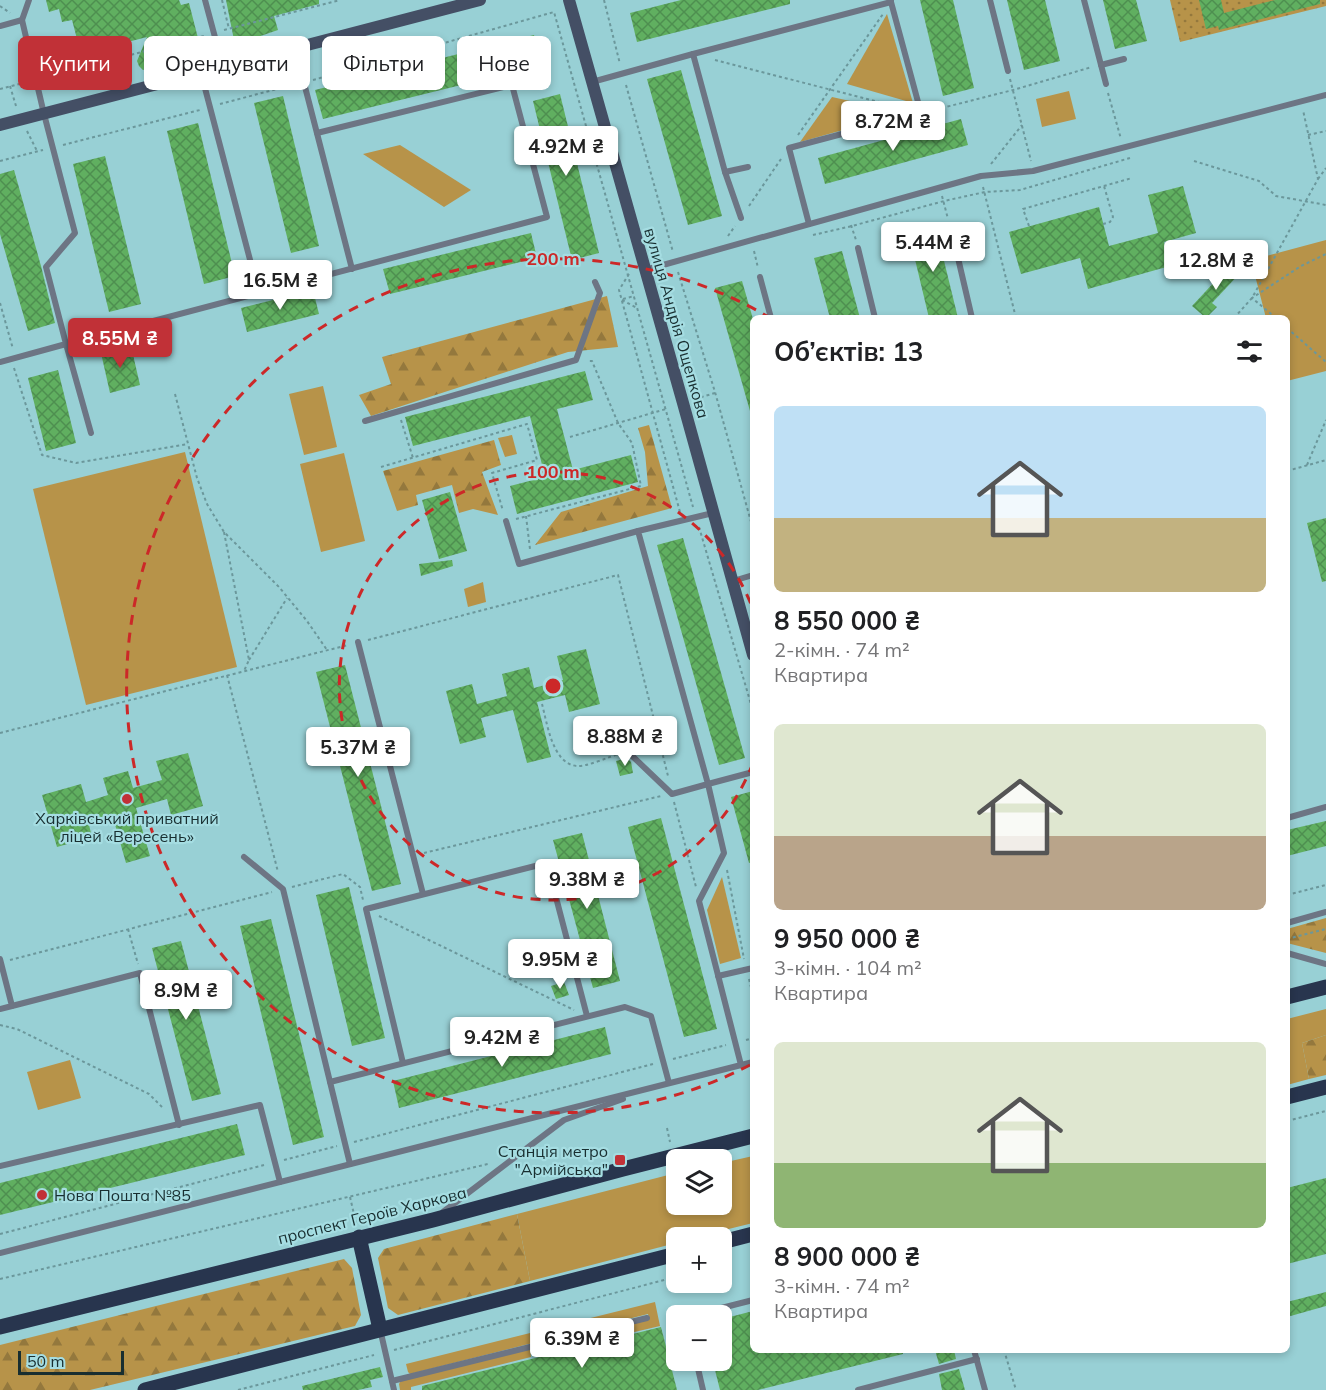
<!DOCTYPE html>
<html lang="uk">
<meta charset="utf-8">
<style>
:root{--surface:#fff;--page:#f2f2f2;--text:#202124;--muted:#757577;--accent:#c13137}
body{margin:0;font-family:Mulish,sans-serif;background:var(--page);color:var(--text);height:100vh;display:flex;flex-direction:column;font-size:22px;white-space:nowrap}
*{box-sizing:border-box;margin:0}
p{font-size:20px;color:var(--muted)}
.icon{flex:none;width:33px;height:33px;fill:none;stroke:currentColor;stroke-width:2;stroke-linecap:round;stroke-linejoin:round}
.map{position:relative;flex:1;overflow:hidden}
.sheet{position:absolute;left:750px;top:315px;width:540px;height:1038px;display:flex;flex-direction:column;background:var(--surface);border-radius:9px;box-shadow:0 3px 9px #0003}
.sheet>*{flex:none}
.guide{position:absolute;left:18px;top:36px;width:570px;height:54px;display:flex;gap:12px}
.controls{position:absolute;left:666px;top:1149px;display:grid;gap:12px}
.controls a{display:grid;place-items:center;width:66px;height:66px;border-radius:9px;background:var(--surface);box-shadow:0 3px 9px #0003;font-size:30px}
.scale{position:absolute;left:18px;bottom:15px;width:106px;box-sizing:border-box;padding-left:6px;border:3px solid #182e30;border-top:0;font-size:16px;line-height:21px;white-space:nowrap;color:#182e30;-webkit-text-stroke:4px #a5dde2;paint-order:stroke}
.price{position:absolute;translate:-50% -51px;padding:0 14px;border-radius:6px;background:#fff;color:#222;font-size:20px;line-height:39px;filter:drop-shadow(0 2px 3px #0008)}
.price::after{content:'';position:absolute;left:50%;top:36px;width:18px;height:14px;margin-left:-9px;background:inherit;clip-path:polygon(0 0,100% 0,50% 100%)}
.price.on{background:var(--accent);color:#fff}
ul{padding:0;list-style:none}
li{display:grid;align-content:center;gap:12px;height:318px;padding:0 24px}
li span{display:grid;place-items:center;height:186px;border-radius:9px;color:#555}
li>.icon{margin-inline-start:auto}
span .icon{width:108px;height:108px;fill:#fffc;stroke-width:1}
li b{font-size:26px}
h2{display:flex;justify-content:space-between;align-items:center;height:72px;padding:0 24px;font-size:26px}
.chip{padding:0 21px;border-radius:9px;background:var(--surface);box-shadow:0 3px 9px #0003;font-size:21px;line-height:54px}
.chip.on{background:var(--accent);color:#fff}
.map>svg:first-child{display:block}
.green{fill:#b79349}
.forest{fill:url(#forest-firs)}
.garden{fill:url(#garden-dots)}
.building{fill:url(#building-cross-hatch)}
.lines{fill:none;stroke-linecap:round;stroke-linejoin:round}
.path{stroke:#6b979b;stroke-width:2;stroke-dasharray:3 3;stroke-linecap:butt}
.lane{stroke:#6d7584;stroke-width:6}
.secondary{stroke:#444f65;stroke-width:12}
.primary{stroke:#28354e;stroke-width:15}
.ring{fill:none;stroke:#cc2828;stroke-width:3;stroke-dasharray:10 8}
.poi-dot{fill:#c13137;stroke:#a5dde2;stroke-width:2}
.labels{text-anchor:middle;stroke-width:4.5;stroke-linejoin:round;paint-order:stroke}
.street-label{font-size:16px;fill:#182e30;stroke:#a5dde2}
.poi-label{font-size:16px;fill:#182e30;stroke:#a5dde2}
.centre{fill:#cc2828;stroke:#a5dde2;stroke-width:3}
.ring-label{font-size:18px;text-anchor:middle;font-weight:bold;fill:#cc2828;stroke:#a5dde2;stroke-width:4.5;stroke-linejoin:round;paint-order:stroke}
</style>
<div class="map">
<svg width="1326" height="1390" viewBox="0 0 1326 1390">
<defs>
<pattern id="forest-firs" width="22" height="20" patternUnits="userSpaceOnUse" patternTransform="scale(1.5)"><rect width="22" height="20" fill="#b79349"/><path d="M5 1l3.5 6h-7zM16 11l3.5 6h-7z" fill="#94783d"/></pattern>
<pattern id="garden-dots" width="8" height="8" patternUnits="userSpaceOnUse" patternTransform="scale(1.5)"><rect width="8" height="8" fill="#b79349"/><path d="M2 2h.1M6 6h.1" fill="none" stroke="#94783d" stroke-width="1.8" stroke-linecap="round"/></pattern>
<pattern id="building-cross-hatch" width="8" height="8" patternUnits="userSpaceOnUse" patternTransform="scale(1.5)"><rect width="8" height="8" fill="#60af60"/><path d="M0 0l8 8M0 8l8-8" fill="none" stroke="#4e8f50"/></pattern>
</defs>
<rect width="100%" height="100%" fill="#98d0d5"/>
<g class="green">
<polygon points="887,14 913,103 847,84"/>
<polygon points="1069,91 1076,119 1042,127 1036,99"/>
<polygon points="832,97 904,113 800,142"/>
<polygon points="400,145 471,190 444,207 363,154"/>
<polygon points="1326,240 1326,371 1287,381 1287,318 1266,318 1251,260"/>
<polygon points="323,386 337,447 304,455 289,394"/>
<polygon points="512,435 517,454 505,457 498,438"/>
<polygon points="185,452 237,667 86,705 33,489"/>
<polygon points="344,453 365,541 321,552 300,464"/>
<polygon points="483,582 486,602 468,607 464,589"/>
<polygon points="722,877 741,958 720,964 707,910"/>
<polygon points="1326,1009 1326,1035 1302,1043 1309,1079 1287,1085 1287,1019"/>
<polygon points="70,1060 81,1098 38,1110 27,1072"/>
<polygon points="753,1156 753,1223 696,1237 676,1238 676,1243 530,1281 517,1214 676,1173 676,1204 722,1204 722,1163"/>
<polygon points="655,1302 660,1326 541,1354 539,1347 649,1319 648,1314 410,1374 408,1372 406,1364"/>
<polygon points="530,1348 531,1357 411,1387 411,1390 400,1390 399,1384 401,1380"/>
</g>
<g class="forest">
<polygon points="607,296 618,347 568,352 371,416 359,395 391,384 382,357"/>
<polygon points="649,425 672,508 535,545 561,512 648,486 645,452 638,428"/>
<polygon points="494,440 501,465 482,472 498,515 473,509 459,513 452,485 416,495 418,505 397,511 383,471"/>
<polygon points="1326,918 1326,953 1287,943 1287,929"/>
<polygon points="1326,1035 1326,1075 1309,1079 1302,1043"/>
<polygon points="517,1214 530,1281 398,1315 388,1308 378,1258 384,1249"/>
<polygon points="344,1259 352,1268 361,1315 355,1326 90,1390 0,1390 0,1345"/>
</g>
<polygon class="garden" points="1170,0 1326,0 1326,6 1180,42"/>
<g class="building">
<polygon points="46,0 179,0 181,5 189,3 199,42 201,42 206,57 173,67 173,63 143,70 139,66 137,61 147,37 81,54 72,20 62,22 59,9 49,12"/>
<polygon points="226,0 319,0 319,4 274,16 278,30 235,45"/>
<polygon points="681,0 790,0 790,4 637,42 630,13"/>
<polygon points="920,0 953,0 974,88 943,96"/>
<polygon points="1007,0 1045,0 1060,61 1024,70"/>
<polygon points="1103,0 1136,0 1147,41 1115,49"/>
<polygon points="1199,0 1221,0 1224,13 1275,0 1320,0 1320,4 1219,30 1218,26 1206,29"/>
<polygon points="534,35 542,65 323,119 315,90"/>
<polygon points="64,50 72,63 43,71 38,58"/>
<polygon points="681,70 722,216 688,225 647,79"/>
<polygon points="560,94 599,253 572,260 533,101"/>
<polygon points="283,96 319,246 291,253 254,103"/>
<polygon points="961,119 968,145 825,184 818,158"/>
<polygon points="198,123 235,276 204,284 167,131"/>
<polygon points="105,156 141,304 109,312 73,164"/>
<polygon points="14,170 41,266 55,323 28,331 0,234 0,174"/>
<polygon points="1183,186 1196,233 1164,242 1170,266 1088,289 1080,258 1021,274 1009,232 1099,207 1109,246 1158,233 1148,195"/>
<polygon points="935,224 958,318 929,318 908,230"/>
<polygon points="531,233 537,258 390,294 383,269"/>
<polygon points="842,251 860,318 830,318 814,258"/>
<polygon points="1232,263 1242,271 1212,303 1217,307 1206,318 1192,306"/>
<polygon points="742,281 753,319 753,410 750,411 715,288"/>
<polygon points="313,290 319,314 247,332 241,308"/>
<polygon points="131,346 140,385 110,393 101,353"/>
<polygon points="58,370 76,443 46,451 28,378"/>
<polygon points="585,371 593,400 557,409 573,470 631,455 638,482 517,514 510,486 545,477 530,416 413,446 405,417"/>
<polygon points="450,492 467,551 439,559 422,500"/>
<polygon points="1326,518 1326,581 1322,582 1307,523"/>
<polygon points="683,538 745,758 719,765 657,545"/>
<polygon points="452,560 453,566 421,576 419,564"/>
<polygon points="586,649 600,704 569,712 565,695 537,702 551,757 527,763 513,710 481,718 486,737 460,744 446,691 472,684 477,704 507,696 502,674 529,667 534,688 563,680 557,656"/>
<polygon points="345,665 401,884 372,891 316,672"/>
<polygon points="188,753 203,806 171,815 167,799 136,808 150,856 126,863 112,814 88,821 92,837 57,847 42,795 81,784 86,802 108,795 103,778 128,771 133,788 162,780 156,761"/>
<polygon points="627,758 631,762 633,773 620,776 616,761"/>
<polygon points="753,791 753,862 749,863 731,797"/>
<polygon points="661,818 717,1029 684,1037 628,827"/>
<polygon points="1326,821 1326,846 1287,856 1287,830"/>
<polygon points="582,833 620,981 593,988 553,840"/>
<polygon points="349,887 385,1038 352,1046 316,895"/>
<polygon points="271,919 324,1137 293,1145 240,926"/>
<polygon points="181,941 221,1094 192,1101 152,948"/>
<polygon points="564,982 569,995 556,999 551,986"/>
<polygon points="605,1027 611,1054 399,1108 393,1081"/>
<polygon points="237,1124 245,1155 0,1215 0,1183"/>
<polygon points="1326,1178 1326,1254 1287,1264 1287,1188"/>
<polygon points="1326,1292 1326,1306 1287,1317 1287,1302"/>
<polygon points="753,1311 753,1350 903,1350 903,1354 758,1390 720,1390 714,1366 717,1364 718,1360 722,1360 722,1319"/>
<polygon points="661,1327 677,1390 422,1390 422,1386"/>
<polygon points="935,1350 954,1350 956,1359 939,1364"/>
<polygon points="380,1367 383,1377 370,1380 372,1387 358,1390 303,1390 302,1386"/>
<polygon points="959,1369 965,1390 942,1390 939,1374"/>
</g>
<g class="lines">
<g class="path">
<polyline points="222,0 229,29"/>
<polyline points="604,0 620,64"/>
<polyline points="0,6 10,13"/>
<polyline points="224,30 340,0"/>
<polyline points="715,60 898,107"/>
<polyline points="44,77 204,36"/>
<polyline points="1010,79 1031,161"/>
<polyline points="313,80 554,12 693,507"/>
<polyline points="626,85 673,252"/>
<polyline points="10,86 16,106"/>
<polyline points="0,89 27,82"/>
<polyline points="1108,93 1121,139"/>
<polyline points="220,104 296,84"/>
<polyline points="930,111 1013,90 1092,67"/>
<polyline points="27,131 37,151"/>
<polyline points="798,135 883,14"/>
<polyline points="1308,135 1326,131"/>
<polyline points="63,145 200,110"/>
<polyline points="0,161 43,150"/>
<polyline points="1194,161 1259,181 1276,196 1326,205"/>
<polyline points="991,164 1022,125"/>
<polyline points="1318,179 1326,168"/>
<polyline points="983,187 1016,318"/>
<polyline points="942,196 948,219"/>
<polyline points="749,206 781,159"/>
<polyline points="1103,224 1110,222 1113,217 1104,186"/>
<polyline points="851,225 856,240"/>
<polyline points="1029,226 1023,209 1132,178"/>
<polyline points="813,235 852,226 944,201 985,192 1020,190 1130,158"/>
<polyline points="728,236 735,226"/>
<polyline points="754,251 758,268"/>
<polyline points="678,272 715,392 753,529"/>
<polyline points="629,274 619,290 680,512"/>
<polyline points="623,299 634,296"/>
<polyline points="622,300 637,308"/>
<polyline points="0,303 13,349"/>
<polyline points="1234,318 1252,298 1318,179 1303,110"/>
<polyline points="1276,318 1252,298 1301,266 1326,254"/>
<polyline points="1287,328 1326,362"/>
<polyline points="14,368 42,455 76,463 188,444"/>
<polyline points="175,394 197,478 207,504 224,532 279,587 307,621 327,650"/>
<polyline points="695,399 715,393"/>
<polyline points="401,420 413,458"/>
<polyline points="570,437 666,409"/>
<polyline points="1307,465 1326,420"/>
<polyline points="381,467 527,424 537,460 492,473 503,511"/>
<polyline points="1287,471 1326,460"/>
<polyline points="526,516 530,549"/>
<polyline points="516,519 641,486 632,443 618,423 592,361 587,361"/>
<polyline points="699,527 753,711"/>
<polyline points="224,532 249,660 244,671"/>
<polyline points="368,640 618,575 668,776"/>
<polyline points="249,660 287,598"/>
<polyline points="227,675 278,872"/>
<path d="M542 704C547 722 552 764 577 766 586 767 609 757 618 754"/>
<polyline points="0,733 348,645"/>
<polyline points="674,802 696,887"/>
<polyline points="424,853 661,796"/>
<polyline points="727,870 744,959"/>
<polyline points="292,887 343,874 360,887 363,900"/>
<polyline points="1287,895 1326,885"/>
<polyline points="379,916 574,1010"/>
<polyline points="128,929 138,964"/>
<polyline points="1287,939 1326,929"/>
<polyline points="10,960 272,892"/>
<polyline points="749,979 753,996"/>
<polyline points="0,1025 17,1029 149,1094 164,1109"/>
<polyline points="746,1040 753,1038"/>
<polyline points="673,1059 726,1045"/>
<polyline points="1287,1121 1326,1111"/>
<polyline points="667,1128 670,1142"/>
<polyline points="354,1142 653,1064"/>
<polyline points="284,1160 337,1146"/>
<polyline points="350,1197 356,1223"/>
<polyline points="0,1234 264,1165"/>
<polyline points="0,1279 488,1164"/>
<polyline points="394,1350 676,1277"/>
<polyline points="1004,1350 1016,1390"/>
<polyline points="238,1390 374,1355"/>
</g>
<g class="lane">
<polyline points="205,0 223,67"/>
<polyline points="990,0 1008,71"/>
<polyline points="1084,0 1106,84"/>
<polyline points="0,26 22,20"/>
<polyline points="295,48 352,269"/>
<polyline points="693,54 725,172 741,218"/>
<polyline points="1101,65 1124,59"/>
<polyline points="201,73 259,294"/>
<polyline points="592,82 693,54 891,2 891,1"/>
<polyline points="725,172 748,167"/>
<polyline points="809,224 789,148 921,113 891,2"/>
<polyline points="951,228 972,318"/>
<polyline points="858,248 875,318"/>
<polyline points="645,270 981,176 1033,171 1326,95"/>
<polyline points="760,277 771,318"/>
<polyline points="0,362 66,344 46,267 75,233 44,114 22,20 29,0"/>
<polyline points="365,421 576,360 600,293 595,282"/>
<polyline points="91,433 66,344 547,217 512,85 317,133"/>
<polyline points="506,521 519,564 638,531"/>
<polyline points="733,581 753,575"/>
<polyline points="358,642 423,894"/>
<polyline points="627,751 672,794 708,784 638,531 713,513"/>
<polyline points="1287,818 1326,807"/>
<polyline points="244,857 283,889 350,1164"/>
<polyline points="1287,923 1326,912"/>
<polyline points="1287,953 1326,964"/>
<polyline points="0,959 12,1006 0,1009"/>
<polyline points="718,976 753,968"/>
<polyline points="12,1006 140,973 179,1125"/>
<polyline points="403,1063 366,909 547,863 587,1016"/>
<polyline points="741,1065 699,901 724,853 708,784 753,772"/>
<polyline points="330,1082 625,1007 651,1016 669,1083"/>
<polyline points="0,1166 260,1105 280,1182"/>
<polyline points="443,1212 564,1120 623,1099"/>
<polyline points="0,1253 753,1062"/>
<polyline points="690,1316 753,1300"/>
<polyline points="380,1329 394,1390"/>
<polyline points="974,1350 985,1390"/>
<polyline points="696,1360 703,1390"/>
<polyline points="697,1365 713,1361"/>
<polyline points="392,1381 647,1318"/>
<polyline points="858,1390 977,1359"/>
</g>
<g class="secondary">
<polyline points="569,0 683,403 753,655"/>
<polyline points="0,125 480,0"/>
</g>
<g class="primary">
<polyline points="1287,997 1326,987"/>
<polyline points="1287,1097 1326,1087"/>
<polyline points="359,1237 380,1329"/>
<polyline points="722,1242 753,1234"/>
<polyline points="0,1327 433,1220 623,1169 753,1136"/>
<polyline points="145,1390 676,1254"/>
</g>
</g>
<g class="ring">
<path d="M753 763A214 214 0 1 1 753 609"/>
<path d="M750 1065A427 427 0 1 1 767 316"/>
</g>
<g class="poi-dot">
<circle cx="127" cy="799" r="6"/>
<rect x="614" y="1154" width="12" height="12" rx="3"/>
<circle cx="42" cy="1195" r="6"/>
</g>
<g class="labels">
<g class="street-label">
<text transform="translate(677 323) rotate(74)" y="6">вулиця Андрія Ощепкова</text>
<text transform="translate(372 1215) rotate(-14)" y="6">проспект Героїв Харкова</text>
</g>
<g class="poi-label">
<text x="127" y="824">Харківський приватний<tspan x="127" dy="18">ліцей «Вересень»</tspan></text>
<text x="608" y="1157" text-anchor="end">Станція метро<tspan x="608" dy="18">"Армійська"</tspan></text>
<text x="54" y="1201" text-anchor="start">Нова Пошта №85</text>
</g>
</g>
<circle cx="553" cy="686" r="9" class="centre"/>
<g class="ring-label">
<text x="553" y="265">200 m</text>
<text x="553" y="478">100 m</text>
</g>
</svg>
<div class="controls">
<a><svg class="icon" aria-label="layers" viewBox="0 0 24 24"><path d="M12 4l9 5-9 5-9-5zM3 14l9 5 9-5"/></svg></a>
<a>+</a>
<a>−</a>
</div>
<div class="scale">50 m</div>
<b class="price" style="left:893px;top:152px">8.72M ₴</b>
<b class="price" style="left:566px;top:177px">4.92M ₴</b>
<b class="price" style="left:933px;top:273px">5.44M ₴</b>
<b class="price" style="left:1216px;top:291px">12.8M ₴</b>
<b class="price" style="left:280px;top:311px">16.5M ₴</b>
<b class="price on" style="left:120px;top:369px">8.55M ₴</b>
<b class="price" style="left:625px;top:767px">8.88M ₴</b>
<b class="price" style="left:358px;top:778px">5.37M ₴</b>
<b class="price" style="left:587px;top:910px">9.38M ₴</b>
<b class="price" style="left:560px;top:990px">9.95M ₴</b>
<b class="price" style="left:186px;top:1021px">8.9M ₴</b>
<b class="price" style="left:502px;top:1068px">9.42M ₴</b>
<b class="price" style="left:582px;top:1369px">6.39M ₴</b>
<div class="guide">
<a class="chip on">Купити</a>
<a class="chip">Орендувати</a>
<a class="chip">Фільтри</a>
<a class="chip">Нове</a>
</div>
<section class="sheet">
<h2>Об’єктів: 13<svg class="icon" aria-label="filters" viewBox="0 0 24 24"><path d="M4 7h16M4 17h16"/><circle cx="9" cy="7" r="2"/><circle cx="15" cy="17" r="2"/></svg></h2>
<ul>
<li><span style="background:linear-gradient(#bfe0f5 60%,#c2b280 0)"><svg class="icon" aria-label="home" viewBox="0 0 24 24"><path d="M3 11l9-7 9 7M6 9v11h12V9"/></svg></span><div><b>8 550 000 ₴</b><p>2-кімн. · 74 m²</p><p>Квартира</p></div></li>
<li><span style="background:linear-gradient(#dfe7d0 60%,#b9a48a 0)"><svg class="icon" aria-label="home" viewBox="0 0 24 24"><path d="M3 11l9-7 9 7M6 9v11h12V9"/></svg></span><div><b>9 950 000 ₴</b><p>3-кімн. · 104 m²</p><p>Квартира</p></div></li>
<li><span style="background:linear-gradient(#dfe7d0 65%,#8fb573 0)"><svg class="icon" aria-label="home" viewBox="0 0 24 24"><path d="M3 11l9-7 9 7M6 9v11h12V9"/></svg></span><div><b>8 900 000 ₴</b><p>3-кімн. · 74 m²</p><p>Квартира</p></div></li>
</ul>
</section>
</div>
